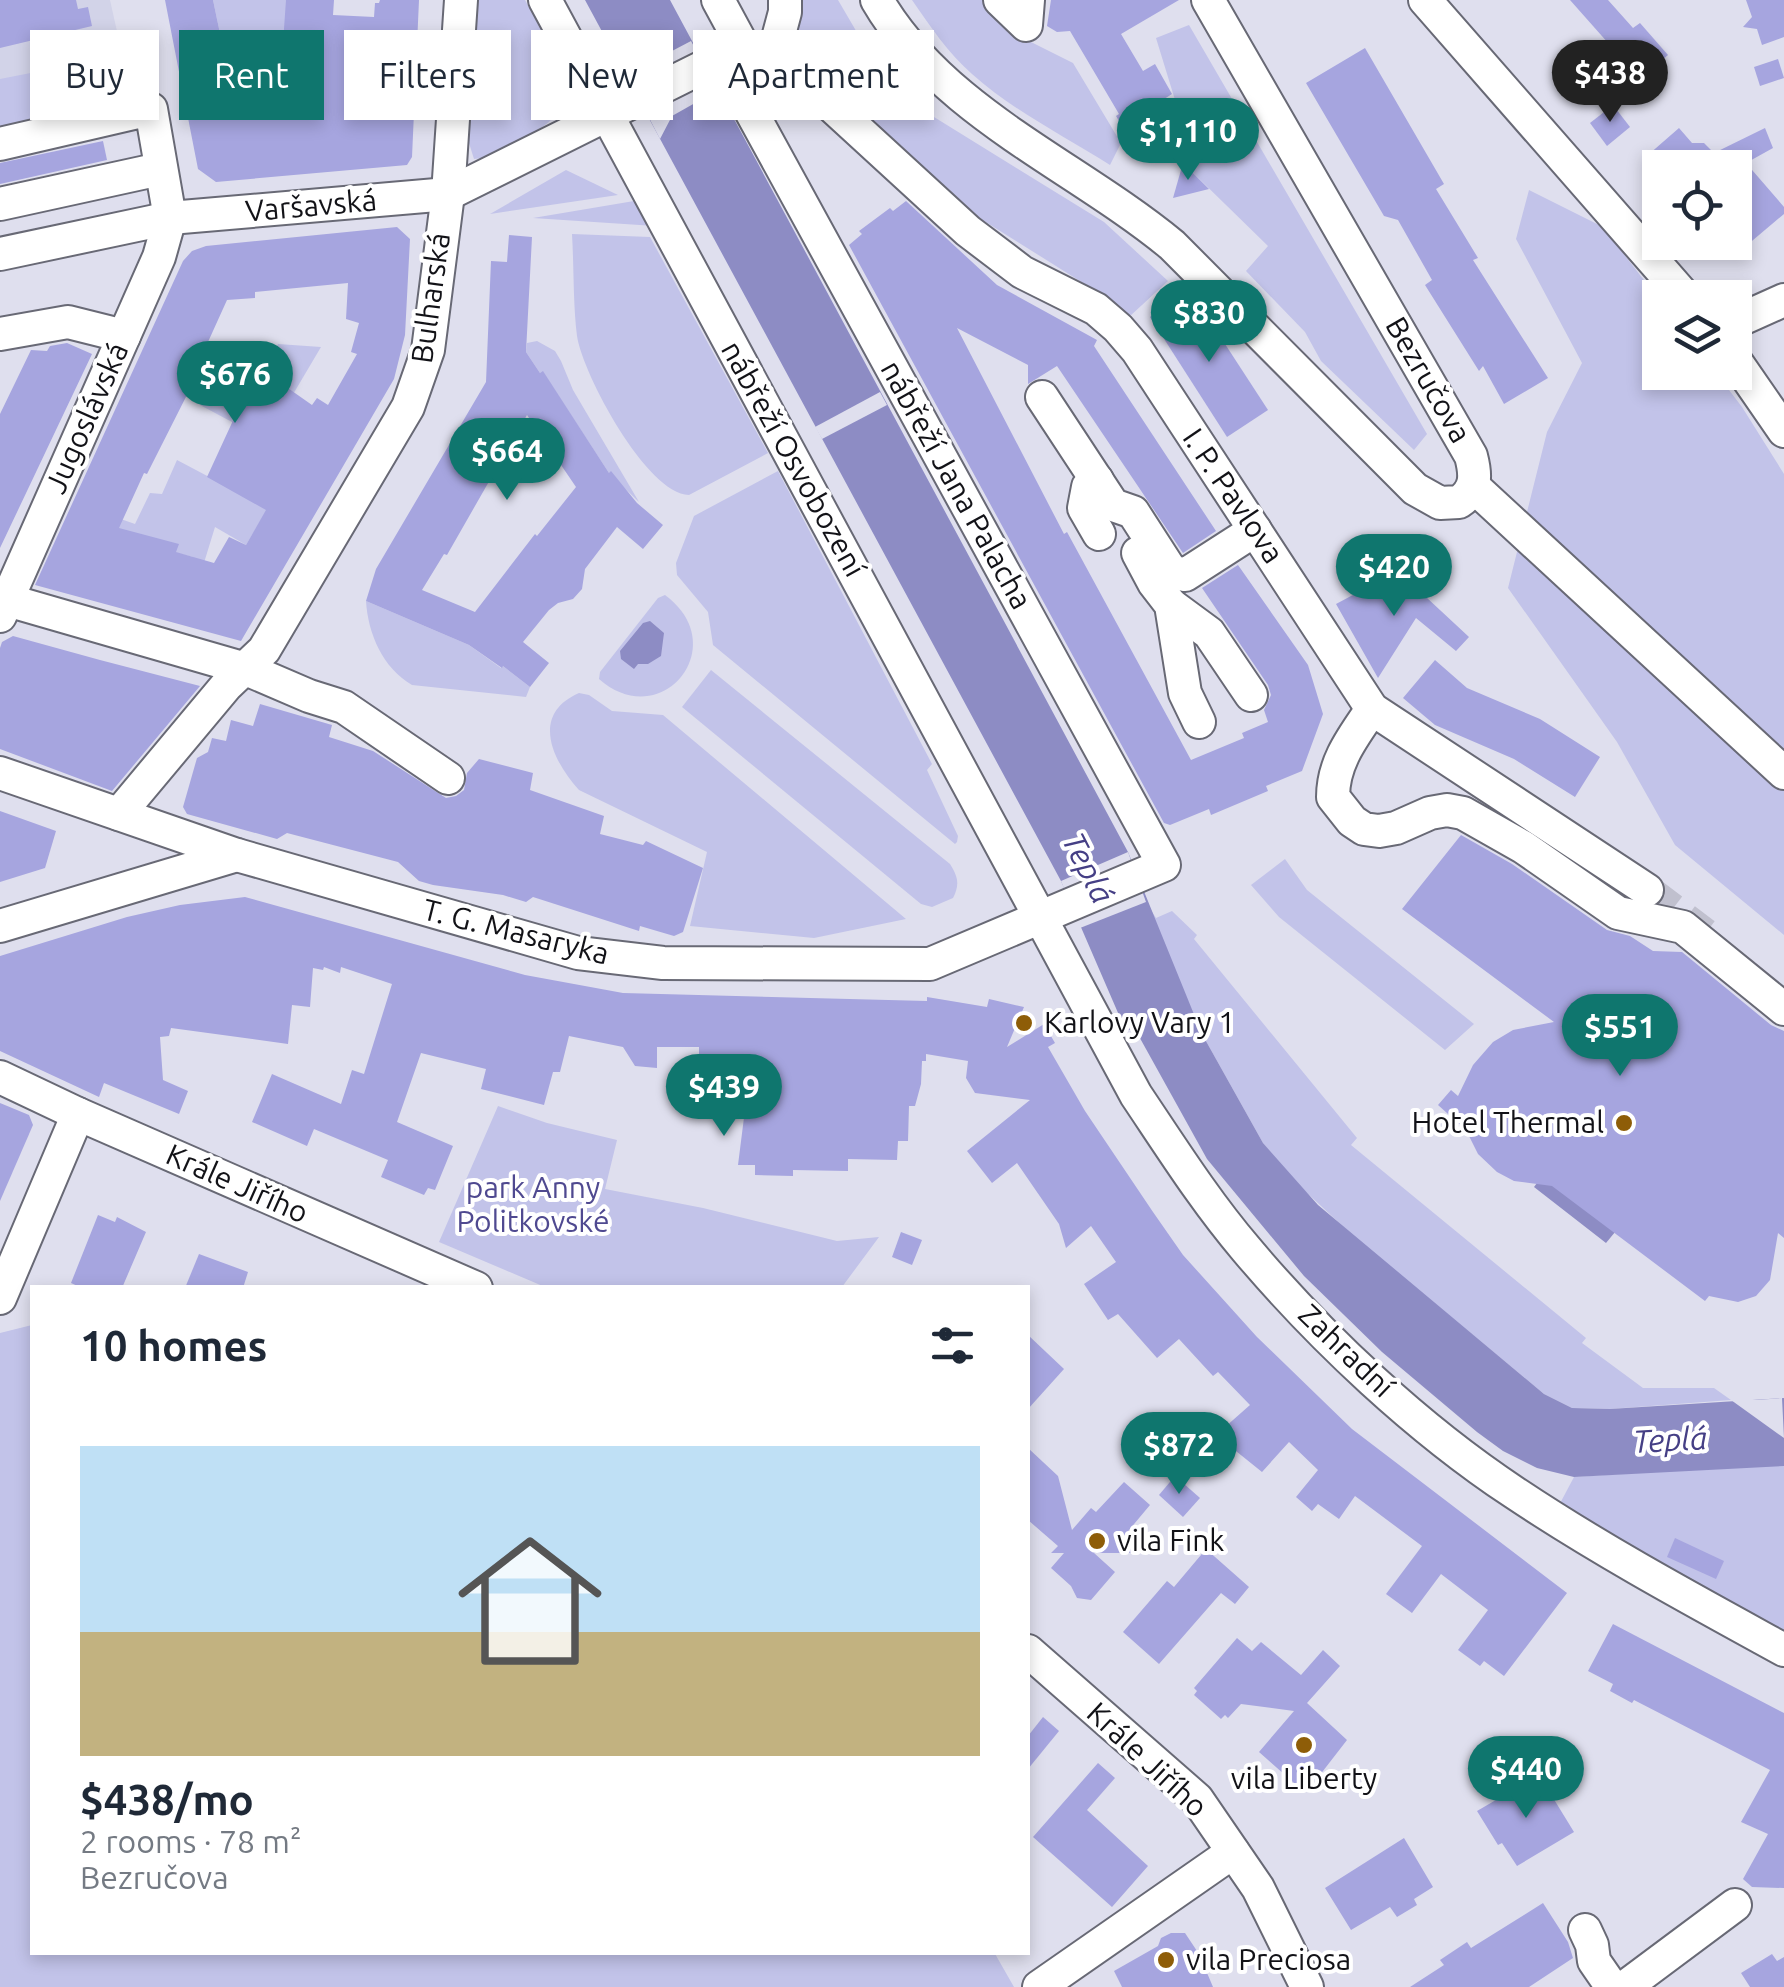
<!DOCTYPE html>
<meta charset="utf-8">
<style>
:root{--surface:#fff;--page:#f6f6f7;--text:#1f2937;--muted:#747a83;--accent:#0f766e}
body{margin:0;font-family:Ubuntu,sans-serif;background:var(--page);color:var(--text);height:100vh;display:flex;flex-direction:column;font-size:38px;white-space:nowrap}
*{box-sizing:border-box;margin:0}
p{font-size:32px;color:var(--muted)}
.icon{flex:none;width:55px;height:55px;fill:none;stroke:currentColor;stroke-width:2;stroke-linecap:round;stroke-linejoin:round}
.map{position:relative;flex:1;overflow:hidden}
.drawer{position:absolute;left:30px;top:1285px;width:1000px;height:670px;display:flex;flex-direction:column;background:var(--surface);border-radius:0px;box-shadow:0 5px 15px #0003}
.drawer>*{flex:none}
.top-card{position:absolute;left:30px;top:30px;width:1000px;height:90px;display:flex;gap:20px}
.fabs{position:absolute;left:1642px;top:150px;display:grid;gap:20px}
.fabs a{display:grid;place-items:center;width:110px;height:110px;border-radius:0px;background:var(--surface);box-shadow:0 5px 15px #0003;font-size:50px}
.price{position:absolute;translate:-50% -85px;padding:0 22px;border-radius:35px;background:var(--accent);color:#fff;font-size:32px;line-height:65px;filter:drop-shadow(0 2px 5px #0008)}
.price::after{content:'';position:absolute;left:50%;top:60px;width:30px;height:22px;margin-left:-15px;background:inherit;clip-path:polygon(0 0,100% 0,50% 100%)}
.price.active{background:#222;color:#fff}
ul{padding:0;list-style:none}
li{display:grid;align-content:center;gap:20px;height:530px;padding:0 50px}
li span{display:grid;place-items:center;height:310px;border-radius:0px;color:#555}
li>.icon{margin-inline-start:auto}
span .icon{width:180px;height:180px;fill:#fffc;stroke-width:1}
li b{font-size:42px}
h2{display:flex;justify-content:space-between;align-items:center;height:120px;padding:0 50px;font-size:42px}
.pill{padding:0 35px;border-radius:0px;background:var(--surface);box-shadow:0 5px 15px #0003;font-size:35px;line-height:90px}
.pill.active{background:var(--accent);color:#fff}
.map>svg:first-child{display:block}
.built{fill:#d2d3e8}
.green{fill:#c2c3e9}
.water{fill:#8d8cc4}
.pier{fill:#dfdfee}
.building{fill:#a6a5df;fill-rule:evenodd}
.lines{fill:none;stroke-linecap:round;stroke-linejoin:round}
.minor-tunnel{stroke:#c0c0ce;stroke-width:32;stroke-dasharray:32 16;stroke-linecap:butt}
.minor-casing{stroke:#686975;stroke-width:36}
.minor{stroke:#fff;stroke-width:32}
.poi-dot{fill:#8e5d08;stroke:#fff;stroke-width:4}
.labels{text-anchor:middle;stroke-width:8;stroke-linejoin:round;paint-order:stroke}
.street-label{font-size:30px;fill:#121217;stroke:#fff}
.poi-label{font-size:30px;fill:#121217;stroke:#fff;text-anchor:start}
.park-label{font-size:30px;fill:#4f4990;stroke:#fff}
.water-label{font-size:32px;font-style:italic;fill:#453f85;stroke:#fff}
</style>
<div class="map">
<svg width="1784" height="1987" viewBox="0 0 1784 1987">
<rect width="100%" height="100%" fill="#dfdfee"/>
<polygon class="built" points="0,0 110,0 131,94 0,127"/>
<g class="green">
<polygon points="213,0 286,0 287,34 274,37 272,32 222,43"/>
<path d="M469 0H525C537 22 559 53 566 76 580 121 512 143 483 158L474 159 469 143 462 142Z"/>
<polygon points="796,0 838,0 862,41 934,117 1104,222 1168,281 1129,317 1107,298 981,219 810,62 791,37"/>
<path d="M912 0H986L1031 42 1073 63 1121 143 1110 165C1064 136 1012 110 972 74 948 53 930 26 912 0Z"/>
<polygon points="1189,25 1427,434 1414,450 1321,361 1305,332 1246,271 1268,246 1182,162 1187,139 1156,38"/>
<path d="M107 58C128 60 127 75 131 94L125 101 0 127V79Z"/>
<polygon points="566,170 618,195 490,214"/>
<polygon points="1529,190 1603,227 1660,301 1660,372 1716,373 1742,407 1784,474 1784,935 1675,845 1617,742 1508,588 1547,432 1582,363 1516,239"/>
<polygon points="640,200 655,226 533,218"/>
<path d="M572 234 650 237 768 453 689 495C647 494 583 375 577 336 573 303 574 268 572 234Z"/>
<polygon points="537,341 555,351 561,361 573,390 639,502 609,473 543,372 540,373 526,352 527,343"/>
<polygon points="278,344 321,347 266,440 200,405 222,388 251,402"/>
<polygon points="177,460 268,508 246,545 215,527 203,566 193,557 104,535 115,517 135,524 150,493 162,494"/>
<polygon points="778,471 932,764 927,770 958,836 957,842 955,844 713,645 708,612 677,575 676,563 694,516"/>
<path d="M665 595C734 646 661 734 599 679L600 672 658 598Z"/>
<path d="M366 601 469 645 501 668 503 666 530 687 526 697 412 685C383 668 368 634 366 601Z"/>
<path d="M711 670 950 864C958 877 960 884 953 898L932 907 921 904 682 707Z"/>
<path d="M579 693 589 695 612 711 663 715 906 919 814 938 690 926 707 852 579 790C551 759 531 714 579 693Z"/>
<polygon points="1285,859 1307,890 1474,1024 1445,1050 1279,917 1251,885"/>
<polygon points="1146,902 1156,918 1172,911 1197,935 1194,939 1357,1138 1351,1145 1586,1338 1582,1343 1643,1388 1714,1388 1731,1400 1610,1409 1572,1408 1544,1394 1350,1233 1290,1177 1263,1143 1202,1034"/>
<polygon points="498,1106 547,1123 617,1140 605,1189 703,1208 837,1241 879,1237 842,1287 545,1287 439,1242"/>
<polygon points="32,1325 32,1952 994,1952 1014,1987 0,1987 0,1333"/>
<polygon points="1747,1466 1784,1466 1784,1638 1557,1509 1574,1477"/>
</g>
<g class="water">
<polygon points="585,0 670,0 1128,852 1202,1034 1263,1143 1318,1205 1544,1394 1572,1408 1610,1409 1784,1398 1784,1466 1574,1477 1537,1468 1503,1451 1477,1432 1382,1352 1304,1276 1207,1159 1136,1031 1125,1029 1061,881"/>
<polygon points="650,621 664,633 661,656 648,664 638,664 634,669 621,659 620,651 643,623"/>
<polygon points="1547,1170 1620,1226 1606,1243 1534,1187"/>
</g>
<g class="pier">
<polygon points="691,41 718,90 672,116 660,139 618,58 635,63 653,61"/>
<polygon points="880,392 887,405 822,439 815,427"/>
<polygon points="1128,852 1146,902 1080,928 1061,881"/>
<polygon points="1782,1398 1784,1438 1731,1400 1756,1400"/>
</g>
<g class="building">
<polygon points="0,0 76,0 78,9 88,7 92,26 0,48"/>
<polygon points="165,0 213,0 222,43 236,40 237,52 283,43 286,0 334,0 333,15 374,17 375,3 379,3 380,0 419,0 412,157 407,165 216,182 198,169"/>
<polygon points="1051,0 1179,0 1121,34 1143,71 1155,64 1172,94 1161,101 1176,128 1137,151 1116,116 1119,114 1070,31 1057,32 1047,26"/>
<polygon points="1570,0 1608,0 1633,28 1640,23 1668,55 1640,79"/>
<polygon points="1746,0 1784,0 1784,37 1762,45 1757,29 1743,27 1752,17"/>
<polygon points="1365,48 1444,184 1436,189 1478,258 1473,260 1548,378 1504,404 1483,366 1479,371 1425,285 1432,280 1398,220 1384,216 1306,83"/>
<polygon points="1778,59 1784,78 1760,86 1754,67"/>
<polygon points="1613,105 1630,127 1607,146 1590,123"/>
<polygon points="1679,128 1692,143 1704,143 1714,153 1765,128 1773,148 1746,163 1784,207 1784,214 1746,246 1735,233 1735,168 1658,168 1648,155"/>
<polygon points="103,141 107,160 0,184 0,163"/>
<polygon points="1183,163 1209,189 1173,198"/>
<polygon points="906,201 997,285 1097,340 1094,346 1216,531 1183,553 1057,366 1028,384 1028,365 957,328 1064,534 1067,532 1191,760 1244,738 1242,733 1268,722 1264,710 1271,695 1268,685 1202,588 1238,565 1308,665 1323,714 1302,771 1266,786 1268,791 1211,815 1209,809 1170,825 1164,823 849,245 862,234 859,231 890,208 893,211"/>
<path d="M397 227 410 239 405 335 394 379 241 641 35 585 157 318 183 261 192 251 206 246ZM348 283 346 319 359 323 351 352 357 354 328 405 317 398 312 405 265 372 266 369 208 342 227 300 255 298V292ZM194 381 207 386 215 384 242 401 207 477 266 510 246 545 229 537 214 563 176 552 179 544 119 528 144 473 147 474Z"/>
<path d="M509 235 532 237 526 352 540 373 543 371 609 473 611 471 637 503 663 525 643 549 617 527 585 569 582 589 573 599 558 603 549 610 523 642 549 663 530 687 503 666 502 668 469 645 366 601 376 569 486 382 491 261 507 262ZM527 415 576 487 537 536 535 534 475 612 422 590 444 554 447 555Z"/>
<polygon points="1179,292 1212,324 1268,410 1227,437 1150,317"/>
<polygon points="67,343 92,354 0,548 0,414 31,350 47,351 50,346"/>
<polygon points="1398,571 1469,637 1456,651 1416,618 1378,678 1336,604"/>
<polygon points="13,636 100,660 200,686 112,791 0,749 0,648 2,642"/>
<polygon points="1435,660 1467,688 1540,719 1600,757 1575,797 1514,759 1435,725 1403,698"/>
<polygon points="260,704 332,725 329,737 373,751 446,798 456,796 464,790 467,773 479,759 533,773 530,790 604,816 600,834 643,845 646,841 703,868 683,932 674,936 640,926 639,931 533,897 526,902 503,895 433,885 419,881 398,862 287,833 277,839 187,814 183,807 197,758 208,752 212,738 226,741 231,720 253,726"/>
<polygon points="0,811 56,831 45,868 0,882"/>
<polygon points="1461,835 1512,864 1607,930 1630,936 1653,951 1682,952 1771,1025 1784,1031 1784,1238 1778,1233 1770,1280 1756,1296 1738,1302 1709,1296 1705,1301 1552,1186 1514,1181 1497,1172 1478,1154 1466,1130 1438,1105 1451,1090 1458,1096 1473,1065 1493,1042 1513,1030 1554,1022 1402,909"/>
<polygon points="245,897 525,975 623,993 927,1001 927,997 987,1007 989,999 1024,1007 1007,1047 1044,1024 1055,1043 1048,1047 1085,1111 1153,1212 1183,1255 1257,1337 1352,1429 1567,1593 1504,1676 1484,1661 1480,1666 1458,1650 1488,1610 1441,1574 1412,1613 1386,1594 1422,1546 1355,1496 1339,1519 1318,1504 1312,1511 1296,1497 1318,1470 1289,1442 1262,1472 1216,1435 1250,1405 1218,1372 1213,1376 1179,1339 1157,1358 1118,1314 1108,1320 1084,1284 1116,1262 1091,1226 1066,1248 1059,1224 1017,1163 992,1183 967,1151 1030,1100 975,1093 966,1078 968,1061 926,1054 926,1061 922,1061 921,1084 915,1106 909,1106 908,1141 898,1141 897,1160 848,1159 848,1171 793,1170 793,1176 755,1175 755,1165 738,1165 750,1070 699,1068 699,1047 657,1047 657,1068 635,1066 623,1047 569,1036 560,1072 553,1072 544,1105 481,1089 486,1069 421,1053 397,1122 453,1146 435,1190 428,1188 424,1195 381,1177 388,1160 314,1129 307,1146 252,1122 272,1074 341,1104 352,1070 364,1074 392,984 341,967 340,973 324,967 323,970 313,968 310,1007 292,1005 288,1044 171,1028 169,1036 160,1037 163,1080 188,1091 179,1114 104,1083 99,1097 0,1051 0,956 127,917 180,905"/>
<polygon points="0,1103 29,1115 33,1125 0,1201"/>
<polygon points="98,1215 115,1222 117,1217 146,1232 122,1288 82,1288 71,1283"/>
<polygon points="901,1232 922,1240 912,1265 892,1257"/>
<polygon points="199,1254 248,1272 243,1288 185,1288"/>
<polygon points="1028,1335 1064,1369 1028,1409"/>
<polygon points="1028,1448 1058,1476 1072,1530 1091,1508 1096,1512 1124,1482 1150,1505 1124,1536 1146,1553 1094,1553 1115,1572 1091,1600 1077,1598 1071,1586 1051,1568 1064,1553 1051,1553 1058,1546 1028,1520"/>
<polygon points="1175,1476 1200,1498 1183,1517 1159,1495"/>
<polygon points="1675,1538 1724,1561 1716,1579 1667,1557"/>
<polygon points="1206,1549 1249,1587 1235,1604 1221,1593 1159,1664 1123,1632 1167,1581 1174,1587"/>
<polygon points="1613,1624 1784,1713 1784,1888 1752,1887 1743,1879 1768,1834 1741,1822 1770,1770 1634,1700 1632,1703 1610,1691 1613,1684 1588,1671"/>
<polygon points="1237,1638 1252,1651 1261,1642 1301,1675 1323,1650 1340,1666 1307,1703 1347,1740 1316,1780 1313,1778 1302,1790 1259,1752 1294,1711 1241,1704 1228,1718 1225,1715 1221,1719 1194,1695 1197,1691 1194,1688"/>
<polygon points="1043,1717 1059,1731 1028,1769 1028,1736"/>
<polygon points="1098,1763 1115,1778 1087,1810 1148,1866 1112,1907 1033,1837"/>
<polygon points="1539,1775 1574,1832 1517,1866 1502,1843 1498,1845 1477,1811"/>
<polygon points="1404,1838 1433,1887 1414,1899 1417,1905 1397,1917 1390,1907 1351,1930 1325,1888"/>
<polygon points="1543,1903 1568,1942 1573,1958 1529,1987 1410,1987 1444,1965 1440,1960 1467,1942 1471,1948"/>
<polygon points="1171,1933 1185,1933 1199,1954 1213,1987 1122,1987 1114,1971 1158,1946 1161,1938"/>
<polygon points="1772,1954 1777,1961 1784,1957 1784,1987 1750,1987 1741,1973"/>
</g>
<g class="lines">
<polyline class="minor-tunnel" points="1647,890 1705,934"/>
<g class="minor-casing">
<g id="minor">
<path d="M545 0 1136 1095C1171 1147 1205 1201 1246 1249 1321 1338 1418 1429 1515 1493 1602 1551 1693 1600 1784 1650"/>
<polyline points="718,0 744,48"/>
<path d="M877 0C942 112 1075 165 1172 245L1415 489 1440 503 1459 502C1477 490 1476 475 1471 456L1208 0"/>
<polyline points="1000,0 1026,25 1028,0"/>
<polyline points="1425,0 1686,298"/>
<polyline points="774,53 785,12 785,0"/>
<polyline points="0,144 151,109 170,218 159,257 0,616"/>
<polyline points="0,204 160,169"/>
<polyline points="0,254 170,218 448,194 721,58 744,48 774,53 968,231 1022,272 1096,309 1118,328 1137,350 1372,709 1647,890"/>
<polyline points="1735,322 1784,300"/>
<polyline points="0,334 68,322 124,336"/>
<polyline points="1735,360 1784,431"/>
<polyline points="1042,397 1113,505 1133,512 1171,571 1185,575 1255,530"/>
<polyline points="1097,480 1088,487 1084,508 1099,534"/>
<polyline points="1473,486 1784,773"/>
<polyline points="1138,553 1154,583 1171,605 1185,693 1199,722"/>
<polyline points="7,600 246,669 309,696 344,707 448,778"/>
<polyline points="1171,605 1209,633 1251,695"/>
<path d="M1372 709C1353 737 1333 762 1333 797L1352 821 1364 829 1379 831 1396 828 1430 813 1447 810 1463 813 1523 847 1618 913 1683 927 1784 1009"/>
<polyline points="0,773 237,855 578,953 663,963 930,964 1164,865 747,104"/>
<polyline points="119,814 226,686 264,650 408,407 428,350 448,194 461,0"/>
<polyline points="0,926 237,855"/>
<polyline points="0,1077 78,1114 476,1288"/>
<polyline points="0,1298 78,1114"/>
<polyline points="1028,1651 1197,1799 1258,1888 1307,1987"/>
<polyline points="1585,1930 1592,1945 1594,1961 1612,1987"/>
<polyline points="1039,1987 1233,1852"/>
<polyline points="1625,1987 1735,1905"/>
</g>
</g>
<use href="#minor" class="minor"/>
</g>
<g class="poi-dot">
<circle cx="1024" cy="1023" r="10"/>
<circle cx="1624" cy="1123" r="10"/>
<circle cx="1097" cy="1541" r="10"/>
<circle cx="1304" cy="1745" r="10"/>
<circle cx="1166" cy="1960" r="10"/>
</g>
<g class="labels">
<g class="street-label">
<text transform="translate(311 206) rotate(-5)" y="10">Varšavská</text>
<text transform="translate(431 298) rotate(-82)" y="10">Bulharská</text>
<text transform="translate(1428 380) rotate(60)" y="10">Bezručova</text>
<text transform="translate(87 418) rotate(-66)" y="10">Jugoslávská</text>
<text transform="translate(793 459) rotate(61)" y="10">nábřeží Osvobození</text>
<text transform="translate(956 485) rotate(61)" y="10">nábřeží Jana Palacha</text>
<text transform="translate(1233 496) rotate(56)" y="10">I. P. Pavlova</text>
<text transform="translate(516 932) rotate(14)" y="10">T. G. Masaryka</text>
<text transform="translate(237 1184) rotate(24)" y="10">Krále Jiřího</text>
<text transform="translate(1346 1351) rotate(44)" y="10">Zahradní</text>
<text transform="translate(1147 1760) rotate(43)" y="10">Krále Jiřího</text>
</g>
<g class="poi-label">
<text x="1044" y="1033">Karlovy Vary 1</text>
<text x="1604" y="1133" text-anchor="end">Hotel Thermal</text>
<text x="1117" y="1551">vila Fink</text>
<text x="1304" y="1789" text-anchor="middle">vila Liberty</text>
<text x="1186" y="1970">vila Preciosa</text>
</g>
<g class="park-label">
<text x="533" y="1198">park Anny<tspan x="533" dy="34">Politkovské</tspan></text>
</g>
<g class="water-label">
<text transform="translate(1088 868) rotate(63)" y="11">Teplá</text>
<text transform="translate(1670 1440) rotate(-3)" y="11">Teplá</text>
</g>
</g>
</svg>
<div class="fabs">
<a><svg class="icon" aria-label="locate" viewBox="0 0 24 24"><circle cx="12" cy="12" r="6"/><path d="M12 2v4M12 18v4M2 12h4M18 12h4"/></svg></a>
<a><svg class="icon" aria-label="layers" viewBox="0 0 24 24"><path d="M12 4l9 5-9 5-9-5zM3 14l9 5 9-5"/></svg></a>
</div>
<b class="price active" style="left:1610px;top:125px">$438</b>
<b class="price" style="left:1188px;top:183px">$1,110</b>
<b class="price" style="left:1209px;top:365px">$830</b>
<b class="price" style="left:235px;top:426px">$676</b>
<b class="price" style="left:507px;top:503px">$664</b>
<b class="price" style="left:1394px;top:619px">$420</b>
<b class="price" style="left:1620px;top:1079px">$551</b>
<b class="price" style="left:724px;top:1139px">$439</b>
<b class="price" style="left:1179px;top:1497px">$872</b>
<b class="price" style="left:1526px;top:1821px">$440</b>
<div class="top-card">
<a class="pill">Buy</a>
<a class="pill active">Rent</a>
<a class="pill">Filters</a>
<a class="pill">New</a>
<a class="pill">Apartment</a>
</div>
<section class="drawer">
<h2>10 homes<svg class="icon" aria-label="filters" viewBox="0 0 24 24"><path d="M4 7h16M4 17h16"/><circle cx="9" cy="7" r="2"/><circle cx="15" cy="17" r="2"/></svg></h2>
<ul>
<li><span style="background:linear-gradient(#bfe0f5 60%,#c2b280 0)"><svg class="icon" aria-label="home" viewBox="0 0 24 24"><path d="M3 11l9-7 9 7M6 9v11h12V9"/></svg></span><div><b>$438/mo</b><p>2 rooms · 78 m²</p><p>Bezručova</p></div></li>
</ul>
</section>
</div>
